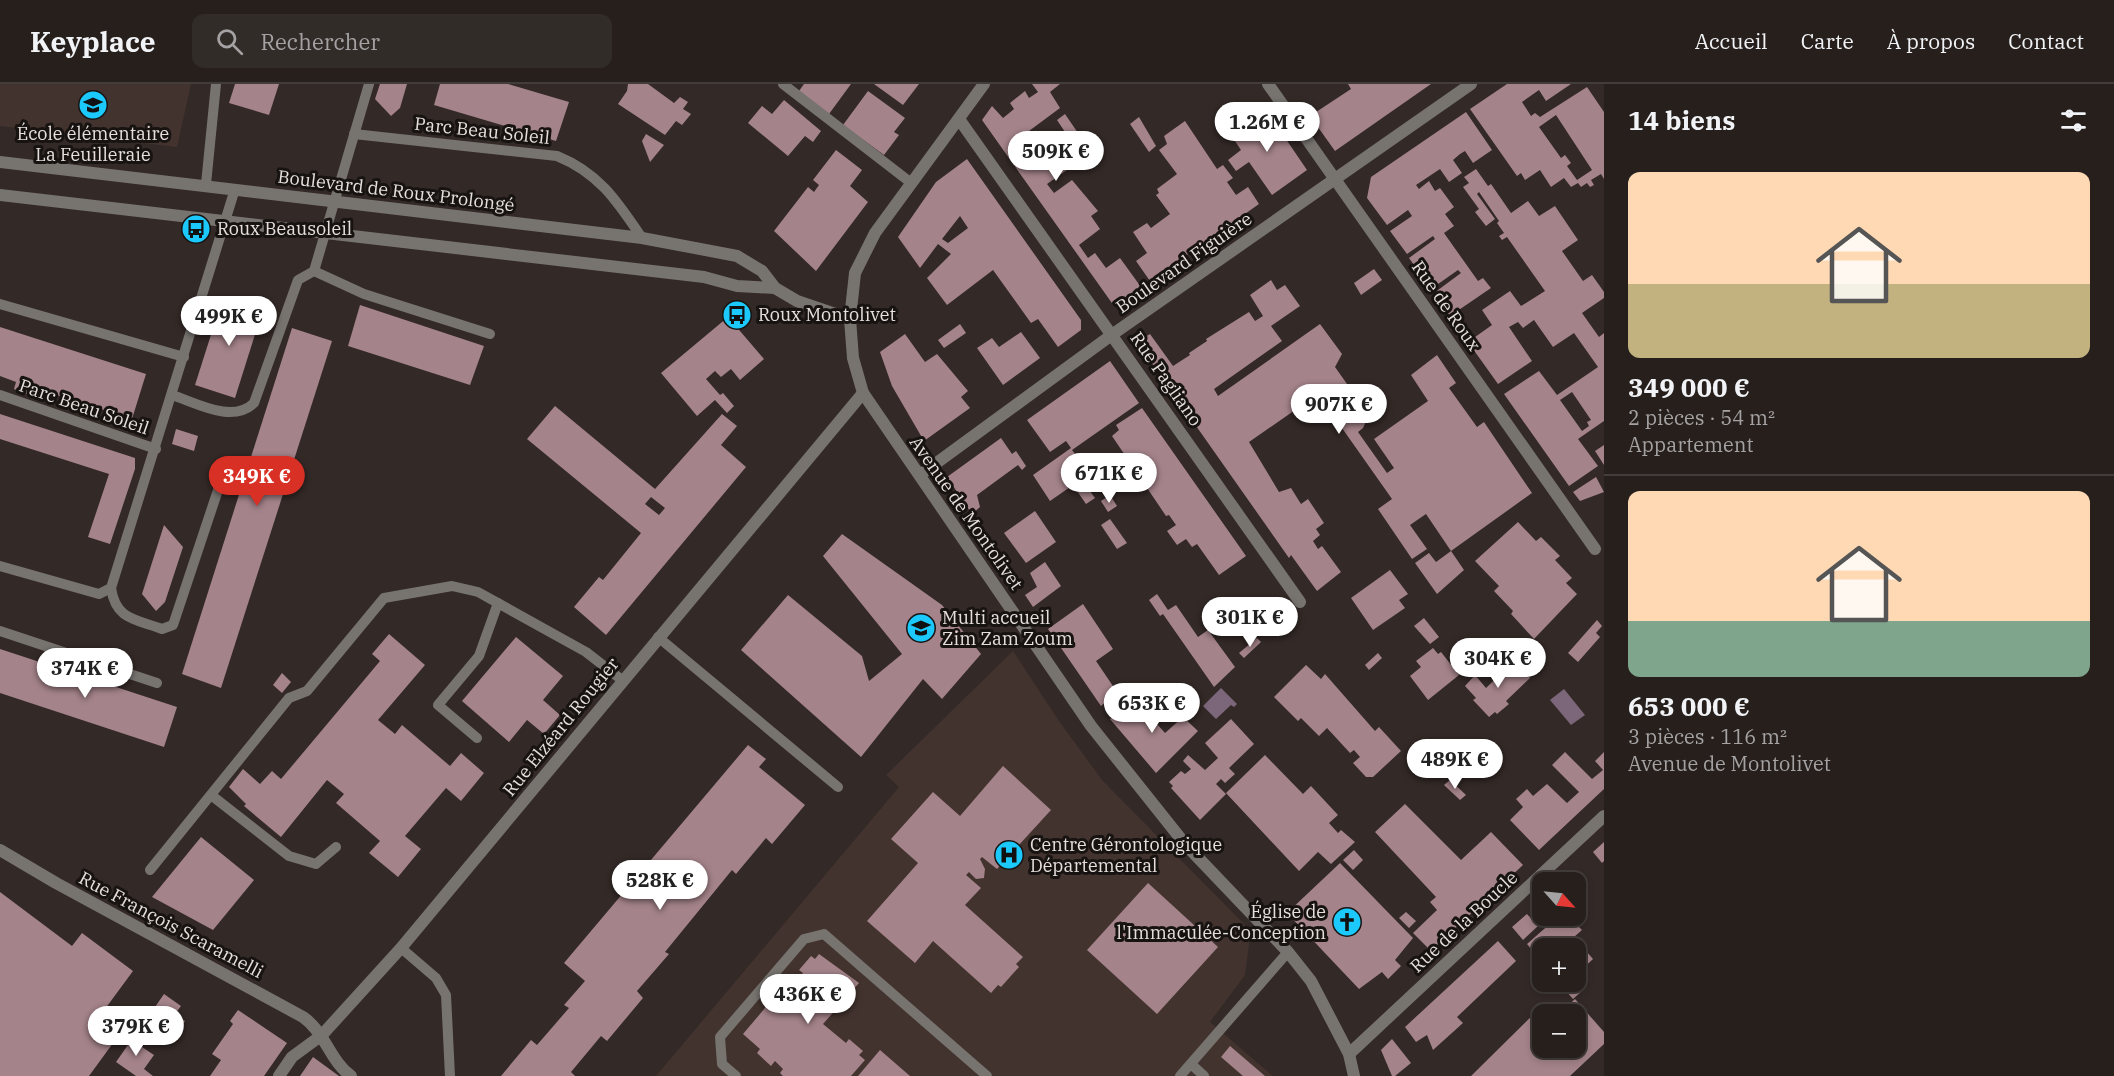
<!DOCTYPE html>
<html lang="fr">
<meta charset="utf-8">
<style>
:root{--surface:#261f1c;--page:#322c29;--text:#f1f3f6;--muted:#a4a2a3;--line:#423d3b;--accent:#d93025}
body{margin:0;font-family:"IBM Plex Serif",serif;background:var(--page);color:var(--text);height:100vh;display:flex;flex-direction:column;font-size:22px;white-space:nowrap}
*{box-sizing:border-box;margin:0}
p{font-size:20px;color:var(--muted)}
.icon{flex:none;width:33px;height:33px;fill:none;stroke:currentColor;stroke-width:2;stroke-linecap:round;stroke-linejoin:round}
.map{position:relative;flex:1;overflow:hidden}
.side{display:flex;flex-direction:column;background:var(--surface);width:510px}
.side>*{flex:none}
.needle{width:39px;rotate:117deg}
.buttons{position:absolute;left:1532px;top:788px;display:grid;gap:12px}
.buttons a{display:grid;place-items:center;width:54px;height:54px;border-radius:12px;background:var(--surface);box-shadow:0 3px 9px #0003,0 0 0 2px var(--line);font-size:30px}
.price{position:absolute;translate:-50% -51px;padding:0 14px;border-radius:21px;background:#fff;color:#222;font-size:20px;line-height:39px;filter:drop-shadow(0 2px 3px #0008)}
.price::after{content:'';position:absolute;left:50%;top:36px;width:18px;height:14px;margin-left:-9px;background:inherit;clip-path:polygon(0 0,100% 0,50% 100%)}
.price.current{background:var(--accent);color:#fff}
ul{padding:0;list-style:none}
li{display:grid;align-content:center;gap:12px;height:318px;padding:0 24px}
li+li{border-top:2px solid var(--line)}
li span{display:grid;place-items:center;height:186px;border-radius:12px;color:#555}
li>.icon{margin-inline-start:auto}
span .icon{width:108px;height:108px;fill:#fffc;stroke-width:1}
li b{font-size:26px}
h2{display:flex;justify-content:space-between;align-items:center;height:72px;padding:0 24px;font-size:26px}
header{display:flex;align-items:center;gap:36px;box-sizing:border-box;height:84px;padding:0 30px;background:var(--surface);border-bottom:2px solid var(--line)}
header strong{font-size:28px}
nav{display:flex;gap:33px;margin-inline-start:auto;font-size:21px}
.search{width:420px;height:54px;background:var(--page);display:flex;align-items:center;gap:15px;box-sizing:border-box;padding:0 21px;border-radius:12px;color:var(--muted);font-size:22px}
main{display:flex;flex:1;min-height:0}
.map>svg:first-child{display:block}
.built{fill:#43332e}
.water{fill:#7c667a}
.building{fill:#a4838a;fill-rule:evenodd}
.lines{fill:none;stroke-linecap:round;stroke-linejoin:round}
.service{stroke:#777470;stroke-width:10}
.minor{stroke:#777470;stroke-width:12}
.labels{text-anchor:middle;stroke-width:6;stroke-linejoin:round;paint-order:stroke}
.street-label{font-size:18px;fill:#e6dfdd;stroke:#171311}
.poi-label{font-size:18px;fill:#e6dfdd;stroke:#171311;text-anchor:start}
</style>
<header>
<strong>Keyplace</strong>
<div class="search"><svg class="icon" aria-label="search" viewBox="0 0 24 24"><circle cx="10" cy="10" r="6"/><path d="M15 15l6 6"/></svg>Rechercher</div>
<nav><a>Accueil</a><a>Carte</a><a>À propos</a><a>Contact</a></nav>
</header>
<main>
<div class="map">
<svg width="1604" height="992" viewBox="0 0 1604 992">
<rect width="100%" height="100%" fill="#332926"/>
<g class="built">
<polygon points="0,0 191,0 177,63 0,42"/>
<polygon points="1013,567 1059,637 1102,696 1243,839 1250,853 1245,891 1210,938 1273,992 656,992 899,703 886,691"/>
</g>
<g class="water">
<polygon points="1221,604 1237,620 1234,623 1231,621 1216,635 1203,622"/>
<polygon points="1564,605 1585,631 1571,641 1550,616"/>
</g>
<g class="building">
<polygon points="235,0 279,0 269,31 229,19"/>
<polygon points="380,0 407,0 400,24 391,32 375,15"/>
<polygon points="440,0 508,0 569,18 556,57 434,21"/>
<polygon points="628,0 648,0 674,19 680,13 688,18 683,25 691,30 682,41 676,37 665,51 618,20 627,7"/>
<polygon points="804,0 851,0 829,30 799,7"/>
<polygon points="874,0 919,0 903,21"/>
<polygon points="1032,0 1060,0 1050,8 1060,24 1029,47 1043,65 1065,48 1057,36 1065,30 1078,49 1058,64 1071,83 1047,100 1054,109 1072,96 1098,127 1091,132 1100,145 1079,161 1088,174 1095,169 1106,184 1120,174 1141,203 1114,222 982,36 992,22 1003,34 1008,30 1014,25 1010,19 1025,7 1029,14 1038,8"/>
<polygon points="1348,0 1431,0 1335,67 1310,32 1351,5"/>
<path d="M1507 0H1571L1546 17 1539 6 1522 18 1531 32 1535 29 1540 33 1587 3 1604 28V95L1601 90 1591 96 1594 101 1590 103 1587 99 1581 103 1578 99 1571 103 1564 94 1551 103 1540 86 1525 96 1521 89 1517 92 1470 25ZM1556 31 1592 86 1577 96 1567 82 1571 79 1565 71 1561 74 1539 43Z"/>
<polygon points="868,7 905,34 894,48 899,51 884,71 843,41"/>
<polygon points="784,16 821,47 813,58 805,52 788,72 748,39 762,22 772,30"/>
<polygon points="1266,26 1307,86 1272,111 1249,78 1236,87 1228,76 1241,66 1231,51"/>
<polygon points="1466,28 1492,66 1473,79 1465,67 1460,70 1453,76 1462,89 1449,98 1440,85 1416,101 1419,105 1429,97 1435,107 1440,104 1454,123 1445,130 1454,142 1444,149 1478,197 1483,194 1491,204 1450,232 1434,209 1461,189 1458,186 1431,205 1409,174 1435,155 1433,152 1407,170 1390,147 1412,132 1408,126 1387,141 1367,114 1371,93"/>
<polygon points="1139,33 1156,62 1149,68 1130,40"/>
<polygon points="1185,37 1217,85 1223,81 1233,94 1227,98 1236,111 1248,103 1259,120 1150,197 1136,177 1147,169 1133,148 1147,139 1151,144 1170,130 1156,111 1159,109 1157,105 1177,90 1159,66 1167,60 1164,52"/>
<polygon points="646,50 664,61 650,78 642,57"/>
<polygon points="836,66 862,86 850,102 868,118 816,187 774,147 808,103 814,108 819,101 813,96"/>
<path d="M967 75 1081 236V246L1058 263 1038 235 1031 239 993 186 947 221 927 194 951 170 938 160 920 184 898 153 936 98ZM960 132 968 144 948 159 942 155Z"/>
<path d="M1476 85 1488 102 1491 100 1511 129 1528 117 1539 132 1555 122 1578 156 1562 167 1583 197 1592 191 1604 208V214L1582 229 1599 253 1604 249V337L1578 355 1598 382 1569 402 1504 310 1539 287 1557 311 1598 283 1574 249 1553 263 1534 236 1523 244 1518 238 1509 243 1532 277 1498 300 1468 258 1492 241 1482 226 1510 207 1521 222 1545 207 1507 153 1502 156 1499 152 1504 149 1497 139 1499 137 1479 108 1477 110 1495 135 1486 142 1475 128 1479 125 1463 103 1469 99 1464 93ZM1572 308 1591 336 1587 338 1589 342 1582 347 1560 316Z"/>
<polygon points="1374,185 1382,196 1361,211 1354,199"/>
<polygon points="1271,196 1277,206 1285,201 1300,222 1271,242 1282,257 1214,305 1218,312 1320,240 1342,270 1335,283 1369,331 1363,344 1358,348 1387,389 1394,384 1374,355 1428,317 1411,291 1437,271 1456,299 1449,304 1477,343 1484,338 1532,409 1451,467 1426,430 1410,441 1427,465 1412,475 1378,425 1392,415 1318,310 1249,358 1279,408 1291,404 1301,420 1308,415 1324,439 1316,445 1320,451 1313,457 1318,465 1322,462 1341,488 1317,507 1291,471 1289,474 1137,258 1150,250 1173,282 1190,271 1189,269 1207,257 1206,255 1249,228 1255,237 1263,232 1250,211"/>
<polygon points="223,213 263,225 235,314 195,301"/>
<polygon points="360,221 484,262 470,301 348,262"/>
<polygon points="728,233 764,275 740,296 731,285 721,293 715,287 706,295 720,311 723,309 734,322 727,329 715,316 697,332 661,289"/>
<polygon points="960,240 966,249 944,264 938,256"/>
<polygon points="0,243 146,290 132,335 32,303 29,311 14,305 16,298 0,292"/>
<polygon points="292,244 332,257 221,604 182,590"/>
<polygon points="1021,248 1040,274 1003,301 977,264 992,254 999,263"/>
<polygon points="905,250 925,278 937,270 968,307 961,313 970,324 924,357 892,302 880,268"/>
<polygon points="1110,277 1139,319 1072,366 1082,379 1091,374 1097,384 1081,395 1095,414 1086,420 1073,401 1050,417 1033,391 1071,364 1066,357 1050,368 1027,336"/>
<path d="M555 322 655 405 722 330 737 342 721 361 746 383 606 551 574 523 599 493 603 496 641 449 527 355ZM651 413 665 424 659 431 645 420Z"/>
<polygon points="1142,324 1246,472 1219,491 1197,460 1192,463 1186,455 1177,461 1167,447 1176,441 1169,431 1166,432 1112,352 1119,346 1116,341"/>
<polygon points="0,330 135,374 135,385 110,460 88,453 109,390 0,355"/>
<polygon points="176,345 198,352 194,367 172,360"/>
<polygon points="1001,354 1012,370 1016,367 1026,382 1022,386 1018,381 977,411 980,423 972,430 947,393"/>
<polygon points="1604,361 1604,381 1595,367"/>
<polygon points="1596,393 1604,408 1580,417 1573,408"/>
<polygon points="1110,411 1117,422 1108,428 1101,417"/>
<polygon points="1035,427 1056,458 1026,479 1004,449"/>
<polygon points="1110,435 1127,459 1117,465 1101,441"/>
<polygon points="1518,438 1536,457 1541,453 1560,472 1555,476 1572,494 1566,499 1577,510 1534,555 1511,530 1513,527 1494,507 1499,502 1475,477"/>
<polygon points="164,441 183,463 165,518 156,527 142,510"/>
<polygon points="842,450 942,521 981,570 942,615 923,595 861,673 741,566 788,511 862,572 869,597 902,570 823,472"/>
<polygon points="1451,467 1464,486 1437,510 1415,479 1429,469 1436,478"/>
<polygon points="1045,478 1061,502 1033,523 1025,511 1037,503 1030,489"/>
<polygon points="1390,486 1408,510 1399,516 1405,524 1373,546 1351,514"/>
<polygon points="1157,510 1168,526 1176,521 1198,553 1208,546 1235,583 1214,603 1163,530 1160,532 1149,516"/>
<polygon points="1083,520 1113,565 1096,577 1117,608 1101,622 1048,545"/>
<polygon points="1424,534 1439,553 1430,560 1414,542"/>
<polygon points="1597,536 1602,542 1596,549 1600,553 1578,578 1568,569"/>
<polygon points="389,550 425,581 378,636 395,650 402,641 450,682 461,669 484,689 461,717 446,704 405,752 421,765 398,793 369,769 380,757 336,719 344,710 327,696 281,753 244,722 246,720 229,703 243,685 260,700 272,687 281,695 380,577 372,570"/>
<polygon points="516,553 563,592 543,616 560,631 544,650 527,636 509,658 462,617"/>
<polygon points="1257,554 1261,558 1244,574 1239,569"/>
<polygon points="1433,564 1438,570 1441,568 1459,591 1428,616 1410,592 1421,583 1416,577"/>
<polygon points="0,565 177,623 164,663 0,609"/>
<polygon points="1378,569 1382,574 1369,586 1365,581"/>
<polygon points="1516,575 1530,594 1506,617 1509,620 1497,630 1495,628 1489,633 1473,616 1476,614 1465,602 1475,591 1486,604"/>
<polygon points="1306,581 1321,595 1325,590 1375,647 1379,643 1401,667 1373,693 1366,693 1353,679 1360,673 1354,666 1350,669 1327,644 1319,652 1301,634 1298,637 1274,613"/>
<polygon points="282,589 291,598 282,609 273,601"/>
<polygon points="1133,613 1165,649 1183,633 1198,647 1156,689 1110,635"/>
<polygon points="1231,635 1254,660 1229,684 1235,690 1225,699 1221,695 1216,700 1226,710 1200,736 1171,704 1173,702 1169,698 1181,687 1185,690 1191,685 1183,677 1188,671 1205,686 1218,674 1205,659"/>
<polygon points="748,661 766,675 759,683 805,721 772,760 766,754 736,790 732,786 665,868 669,870 637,907 643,914 607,957 601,952 571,988 575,992 501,992 531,956 537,961 569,924 564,921 585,897 564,879"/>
<polygon points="1565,668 1592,695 1603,686 1595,677 1604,668 1604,705 1539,766 1510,736 1523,723 1516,715 1527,705 1533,712 1547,700 1567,719 1579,708 1552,681"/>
<polygon points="1265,671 1303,710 1311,702 1338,731 1329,739 1338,749 1341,746 1355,758 1331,780 1318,768 1299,787 1226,709"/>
<polygon points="1003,682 1051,726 997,785 982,773 980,775 985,785 984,794 976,795 969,788 966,791 981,804 965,821 1023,873 1016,880 1019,883 1001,903 998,901 991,909 933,857 915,879 867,837 918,779 891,755 933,708 960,732"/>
<polygon points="1450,696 1466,711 1460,716 1444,701"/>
<polygon points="1405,720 1461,776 1491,748 1523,781 1431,867 1413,849 1437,826 1430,818 1436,813 1375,748"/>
<polygon points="201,753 254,796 213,846 152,813"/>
<polygon points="1604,758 1604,777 1602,779 1593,768"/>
<polygon points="1354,766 1363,776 1353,786 1343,776"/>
<polygon points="1340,779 1413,854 1395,876 1401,882 1388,895 1382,888 1359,905 1287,829"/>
<polygon points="1148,799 1218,863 1157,930 1087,866"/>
<polygon points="0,808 72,862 82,849 133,887 94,940 116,955 89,992 0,992"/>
<polygon points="1406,828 1416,837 1409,844 1399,834"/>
<polygon points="1527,830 1538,842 1523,856 1512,843"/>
<polygon points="1560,831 1573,831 1580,838 1577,841 1582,846 1574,853 1593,875 1575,892 1575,864 1542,864 1542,878 1527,860"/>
<polygon points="1498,857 1516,877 1457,933 1463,939 1433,966 1427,951 1416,958 1405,943"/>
<polygon points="819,870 859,899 823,940 846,959 849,955 863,967 859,971 865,976 851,992 783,992 780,989 783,985 775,977 771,982 757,969 760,965 743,950 771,917 775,921 783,912 779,908 791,894 795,898 803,889 799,886 811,872 815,875"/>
<polygon points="1575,898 1582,907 1573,915 1565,906"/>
<polygon points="164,910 181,922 175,930 185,937 177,949 169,945 165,951 144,939"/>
<polygon points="1575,915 1604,948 1604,960 1570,992 1471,992 1545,919 1555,930 1542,930 1542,963 1575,963 1575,930 1559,930"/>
<polygon points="238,926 287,959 264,992 210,992 221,976 212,970 233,940 230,937"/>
<polygon points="137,948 147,954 142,963 154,971 144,985 153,992 136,992 116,978"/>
<polygon points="1392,955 1411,979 1395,992 1392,992 1381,966"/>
<polygon points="1230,962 1265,992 1243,992 1221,973"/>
<polygon points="880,966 910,992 858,992"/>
<polygon points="313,973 339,992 300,992"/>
</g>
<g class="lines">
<g class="service">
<polyline points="783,0 910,98"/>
<path d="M354 50 557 72C599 89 617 117 642 154"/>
<polyline points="206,100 216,0"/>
<polyline points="314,187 364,210 490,250"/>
<polyline points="0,220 184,273"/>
<polyline points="0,311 156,365"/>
<path d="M172 311C197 319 232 340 254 319L298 196 314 187 369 0"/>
<polyline points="0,482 99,510 111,504 235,105"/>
<path d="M111 504C116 536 135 535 162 545L173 541 224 388"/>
<polyline points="0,547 157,599"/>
<polyline points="658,553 838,703"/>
<polyline points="477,654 438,621 479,572 498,519"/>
<polyline points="211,711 289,772 316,780 336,763"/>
<polyline points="150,786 289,614 307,607 384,514 452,502 478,508 586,568 622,596"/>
<polyline points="401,864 436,894 446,911 450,992"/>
<polyline points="1191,980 1204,992"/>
<polyline points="736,992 722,980 720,953 804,855 824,850 987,992"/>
<polyline points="1180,992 1288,868"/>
</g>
<g class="minor">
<polyline points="984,0 875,149 855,189 850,235 853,274 863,309 1091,642 1185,760 1288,868 1311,897 1349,970 1354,992"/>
<polyline points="1268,0 1595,465"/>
<polyline points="959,35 1300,518"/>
<polyline points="0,78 642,154 737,172 762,187 775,204 797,217 850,235"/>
<polyline points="0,111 704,193 737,202 775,204"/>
<polyline points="920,391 1113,250 1471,0"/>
<path d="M0 766 56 799 303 933C325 948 330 977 351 992"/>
<polyline points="1349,970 1604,732"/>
<polyline points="279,992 292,973 322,951 401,864 863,309"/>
</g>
</g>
<defs>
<g id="school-disc" transform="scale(1.5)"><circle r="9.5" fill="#1cc9fc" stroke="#171311"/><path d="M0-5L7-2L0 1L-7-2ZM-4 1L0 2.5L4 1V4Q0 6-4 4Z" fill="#111"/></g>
<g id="bus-disc" transform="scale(1.5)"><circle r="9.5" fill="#1cc9fc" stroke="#171311"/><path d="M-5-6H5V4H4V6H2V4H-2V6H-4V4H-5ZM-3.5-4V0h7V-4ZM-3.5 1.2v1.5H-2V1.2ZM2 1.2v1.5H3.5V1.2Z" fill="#111"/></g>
<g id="hospital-disc" transform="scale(1.5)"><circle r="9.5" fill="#1cc9fc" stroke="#171311"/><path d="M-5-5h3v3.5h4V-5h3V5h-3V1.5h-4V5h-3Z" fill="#111"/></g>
<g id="church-disc" transform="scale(1.5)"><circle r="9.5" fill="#1cc9fc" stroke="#171311"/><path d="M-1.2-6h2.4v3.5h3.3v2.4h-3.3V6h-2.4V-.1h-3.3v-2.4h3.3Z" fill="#111"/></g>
</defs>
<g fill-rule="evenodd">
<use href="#school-disc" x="93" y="21"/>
<use href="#bus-disc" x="196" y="145"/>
<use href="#bus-disc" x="737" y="231"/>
<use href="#school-disc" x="921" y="544"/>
<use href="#hospital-disc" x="1009" y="771"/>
<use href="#church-disc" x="1347" y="838"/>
</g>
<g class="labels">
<g class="street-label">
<text transform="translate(482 47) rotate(6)" y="6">Parc Beau Soleil</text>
<text transform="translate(396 107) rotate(7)" y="6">Boulevard de Roux Prolongé</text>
<text transform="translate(1184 179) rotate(-35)" y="6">Boulevard Figuière</text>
<text transform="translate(1446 222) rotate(55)" y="6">Rue de Roux</text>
<text transform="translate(1166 295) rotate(55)" y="6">Rue Pagliano</text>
<text transform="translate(84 323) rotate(19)" y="6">Parc Beau Soleil</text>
<text transform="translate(966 429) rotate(55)" y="6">Avenue de Montolivet</text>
<text transform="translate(561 643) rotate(-51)" y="6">Rue Elzéard Rougier</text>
<text transform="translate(1464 838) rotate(-43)" y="6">Rue de la Boucle</text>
<text transform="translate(171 841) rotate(28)" y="6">Rue François Scaramelli</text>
</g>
<g class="poi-label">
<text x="93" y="56" text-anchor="middle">École élémentaire<tspan x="93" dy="21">La Feuilleraie</tspan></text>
<text x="217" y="151">Roux Beausoleil</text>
<text x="758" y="237">Roux Montolivet</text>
<text x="942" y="540">Multi accueil<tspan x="942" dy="21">Zim Zam Zoum</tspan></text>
<text x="1030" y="767">Centre Gérontologique<tspan x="1030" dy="21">Départemental</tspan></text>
<text x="1326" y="834" text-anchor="end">Église de<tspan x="1326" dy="21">l'Immaculée-Conception</tspan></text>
</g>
</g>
</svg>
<div class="buttons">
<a><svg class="needle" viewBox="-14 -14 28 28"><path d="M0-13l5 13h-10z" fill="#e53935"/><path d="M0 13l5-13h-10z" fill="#a4a2a3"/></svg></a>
<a>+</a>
<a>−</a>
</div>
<b class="price" style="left:1267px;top:69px">1.26M €</b>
<b class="price" style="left:1056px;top:98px">509K €</b>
<b class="price" style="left:229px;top:263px">499K €</b>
<b class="price" style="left:1339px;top:351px">907K €</b>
<b class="price" style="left:1109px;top:420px">671K €</b>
<b class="price current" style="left:257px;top:423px">349K €</b>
<b class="price" style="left:1250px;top:564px">301K €</b>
<b class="price" style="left:1498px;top:605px">304K €</b>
<b class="price" style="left:85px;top:615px">374K €</b>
<b class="price" style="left:1152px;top:650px">653K €</b>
<b class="price" style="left:1455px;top:706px">489K €</b>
<b class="price" style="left:660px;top:827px">528K €</b>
<b class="price" style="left:808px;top:941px">436K €</b>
<b class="price" style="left:136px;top:973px">379K €</b>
</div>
<section class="side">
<h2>14 biens<svg class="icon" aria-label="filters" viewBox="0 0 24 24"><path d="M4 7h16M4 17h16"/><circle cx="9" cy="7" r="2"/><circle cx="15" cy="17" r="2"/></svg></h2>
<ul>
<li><span style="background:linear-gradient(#ffd9b3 60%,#c2b280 0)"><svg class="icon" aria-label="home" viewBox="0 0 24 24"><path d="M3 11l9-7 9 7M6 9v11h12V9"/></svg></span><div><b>349 000 €</b><p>2 pièces · 54 m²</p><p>Appartement</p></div></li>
<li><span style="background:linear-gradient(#ffd9b3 70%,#7fa58c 0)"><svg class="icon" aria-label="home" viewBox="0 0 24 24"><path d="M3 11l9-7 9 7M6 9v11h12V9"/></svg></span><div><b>653 000 €</b><p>3 pièces · 116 m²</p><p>Avenue de Montolivet</p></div></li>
</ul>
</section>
</main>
